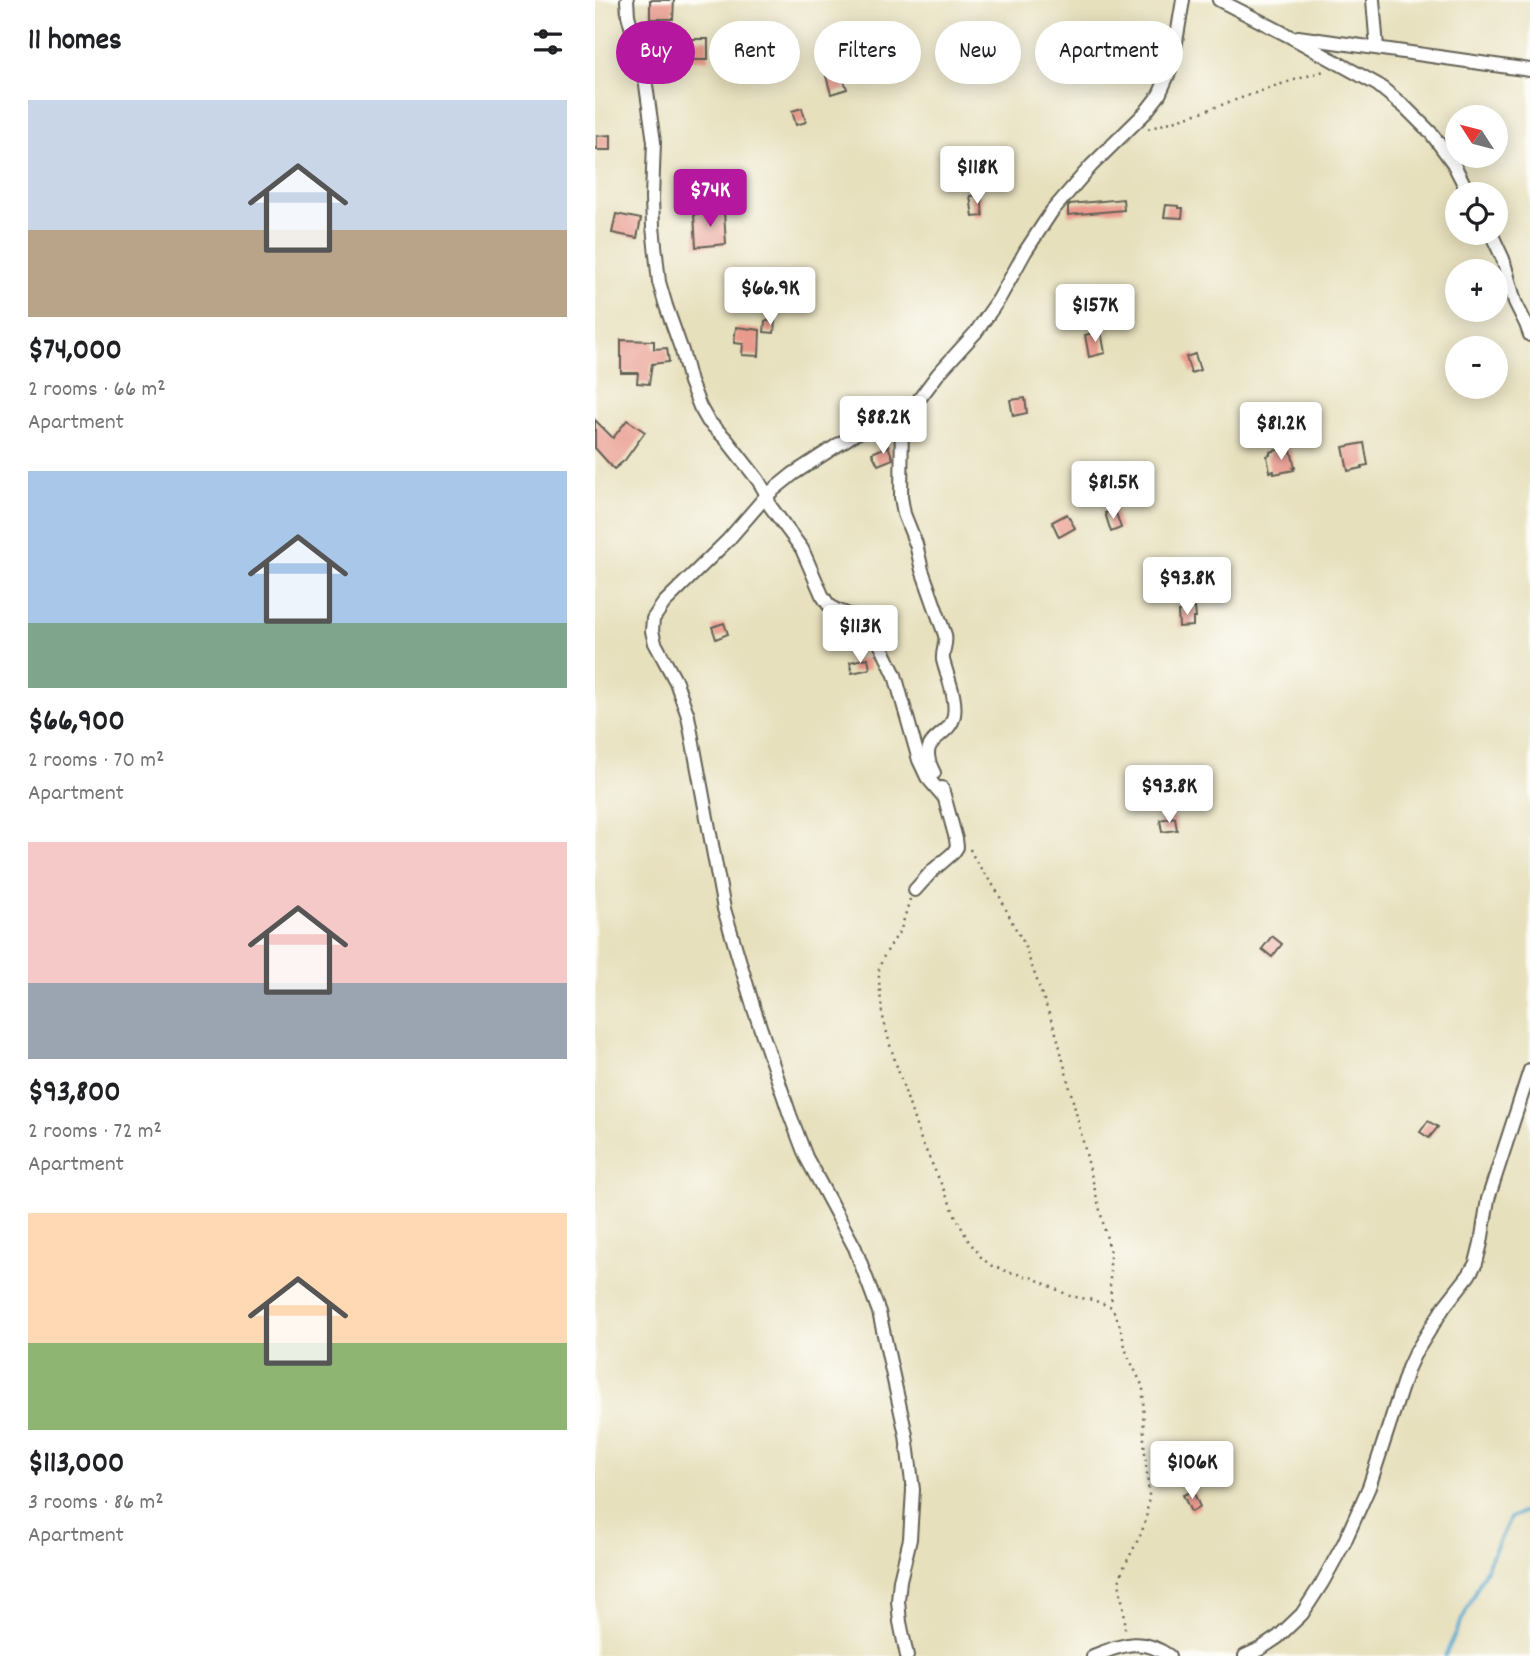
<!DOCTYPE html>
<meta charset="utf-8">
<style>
:root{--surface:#fff;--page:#f2f2f2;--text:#202124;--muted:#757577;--accent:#b5179e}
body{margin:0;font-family:Dekko,sans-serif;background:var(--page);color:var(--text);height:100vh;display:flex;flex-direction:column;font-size:26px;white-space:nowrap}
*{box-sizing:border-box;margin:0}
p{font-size:23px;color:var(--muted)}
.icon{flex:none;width:38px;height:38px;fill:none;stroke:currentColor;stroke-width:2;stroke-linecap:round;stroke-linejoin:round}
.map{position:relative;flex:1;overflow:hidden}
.panel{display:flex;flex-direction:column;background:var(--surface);width:595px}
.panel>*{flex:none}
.banner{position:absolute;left:21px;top:21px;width:665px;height:63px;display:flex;gap:14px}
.needle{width:46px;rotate:306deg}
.buttons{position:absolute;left:850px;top:105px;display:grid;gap:14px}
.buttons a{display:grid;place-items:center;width:63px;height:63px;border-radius:50%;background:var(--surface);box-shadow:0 4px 18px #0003;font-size:35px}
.price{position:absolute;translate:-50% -60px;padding:0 16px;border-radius:7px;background:#fff;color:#222;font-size:23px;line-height:46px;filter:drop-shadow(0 2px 4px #0008)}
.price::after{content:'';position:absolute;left:50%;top:42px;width:21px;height:16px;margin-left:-10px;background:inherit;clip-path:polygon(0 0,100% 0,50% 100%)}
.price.selected{background:var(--accent);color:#fff}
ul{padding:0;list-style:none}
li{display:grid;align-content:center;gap:14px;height:371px;padding:0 28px}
li span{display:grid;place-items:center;height:217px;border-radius:0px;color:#555}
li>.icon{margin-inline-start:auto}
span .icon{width:126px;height:126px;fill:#fffc;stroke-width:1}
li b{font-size:30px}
h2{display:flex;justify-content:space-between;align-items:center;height:84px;padding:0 28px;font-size:30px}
.chip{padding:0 24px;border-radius:32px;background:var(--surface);box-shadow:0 4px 18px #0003;font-size:24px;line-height:63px}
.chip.selected{background:var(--accent);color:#fff}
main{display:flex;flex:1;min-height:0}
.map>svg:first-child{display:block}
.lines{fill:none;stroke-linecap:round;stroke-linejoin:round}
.stream{stroke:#51a4cc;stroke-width:3.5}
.building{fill:#e99a8d}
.minor-casing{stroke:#636154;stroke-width:16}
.path{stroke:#636154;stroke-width:2.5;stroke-dasharray:2 5;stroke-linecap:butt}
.minor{stroke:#fff;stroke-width:12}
</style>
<main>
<section class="panel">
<h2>11 homes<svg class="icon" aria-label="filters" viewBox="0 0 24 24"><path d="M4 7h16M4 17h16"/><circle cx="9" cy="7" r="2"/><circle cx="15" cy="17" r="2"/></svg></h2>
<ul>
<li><span style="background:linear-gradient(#c9d6e8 60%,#b9a48a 0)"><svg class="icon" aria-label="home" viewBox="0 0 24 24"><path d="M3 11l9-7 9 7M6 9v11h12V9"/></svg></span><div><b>$74,000</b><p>2 rooms · 66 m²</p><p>Apartment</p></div></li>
<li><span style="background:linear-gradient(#a9c7e8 70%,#7fa58c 0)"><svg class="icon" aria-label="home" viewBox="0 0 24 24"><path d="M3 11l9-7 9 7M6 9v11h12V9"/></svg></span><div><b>$66,900</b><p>2 rooms · 70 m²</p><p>Apartment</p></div></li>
<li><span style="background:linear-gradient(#f6c9c9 65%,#9aa5b1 0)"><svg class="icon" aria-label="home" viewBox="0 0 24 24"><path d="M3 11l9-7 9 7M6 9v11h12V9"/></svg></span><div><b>$93,800</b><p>2 rooms · 72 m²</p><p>Apartment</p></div></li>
<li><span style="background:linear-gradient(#ffd9b3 60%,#8fb573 0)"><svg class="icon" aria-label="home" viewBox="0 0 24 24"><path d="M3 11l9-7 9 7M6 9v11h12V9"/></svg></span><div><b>$113,000</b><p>3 rooms · 86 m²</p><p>Apartment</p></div></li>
</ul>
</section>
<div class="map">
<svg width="935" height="1656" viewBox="0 0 935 1656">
<rect width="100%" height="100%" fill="#fdfcf7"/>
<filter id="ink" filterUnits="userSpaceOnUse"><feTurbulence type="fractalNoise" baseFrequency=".0143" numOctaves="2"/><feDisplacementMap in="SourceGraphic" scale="14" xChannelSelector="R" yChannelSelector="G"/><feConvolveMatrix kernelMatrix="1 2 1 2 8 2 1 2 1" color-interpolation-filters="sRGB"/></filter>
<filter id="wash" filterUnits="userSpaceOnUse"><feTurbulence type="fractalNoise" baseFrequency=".00686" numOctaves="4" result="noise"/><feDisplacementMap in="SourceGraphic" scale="28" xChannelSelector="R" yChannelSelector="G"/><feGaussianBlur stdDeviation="1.57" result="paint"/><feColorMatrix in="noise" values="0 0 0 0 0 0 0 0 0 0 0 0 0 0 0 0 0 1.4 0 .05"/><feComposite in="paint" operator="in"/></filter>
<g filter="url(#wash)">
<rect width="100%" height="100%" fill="#e7e0bd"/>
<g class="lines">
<polyline class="stream" points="850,1656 915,1518 935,1509"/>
</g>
<g id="blocks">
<g class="building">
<polygon points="55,0 79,0 78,19 55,19"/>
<rect x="86" y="39" width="27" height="21"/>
<polygon points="246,71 252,89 236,94 231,76"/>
<polygon points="207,108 211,122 201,125 197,111"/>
<polygon points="16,135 16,150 2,150 2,136"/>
<polygon points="386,195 388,216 378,217 375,196"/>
<polygon points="528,199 529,210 473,215 473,206 475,204"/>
<polygon points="571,205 584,206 584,208 588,208 587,218 569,217"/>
<polygon points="129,212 131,244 101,247 99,214"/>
<polygon points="21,214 46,219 42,238 17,233"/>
<polygon points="170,321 180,321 179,333 169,332"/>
<polygon points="141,327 165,330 164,356 147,355 148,344 139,343"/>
<polygon points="506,331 510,353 494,357 490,335"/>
<polygon points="26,340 59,341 59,349 72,348 74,362 57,364 54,384 42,383 43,373 26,373"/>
<polygon points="600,354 605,370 596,373 591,357"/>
<polygon points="430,398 432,413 418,416 415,400"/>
<polygon points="0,420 18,438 32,420 50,432 30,460 19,469 0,448"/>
<polygon points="769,443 773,465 767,466 767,468 753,471 748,447"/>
<polygon points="293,446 298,459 283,465 277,453"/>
<polygon points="686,449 686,452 696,450 700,468 698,468 699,470 679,474 679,471 675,472 672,456 675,455 675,452"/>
<polygon points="520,510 526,528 516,532 510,513"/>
<polygon points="472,514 480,528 464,537 457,522"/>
<polygon points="590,608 600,608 601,618 598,618 598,626 584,627 583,612 590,611"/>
<polygon points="129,623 133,634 121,639 117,627"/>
<polygon points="273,658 275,669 257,673 255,662"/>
<polygon points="580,817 582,830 567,832 565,820"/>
<polygon points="677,936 687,944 677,957 667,949"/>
<polygon points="833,1121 843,1127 834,1138 825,1132"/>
<polygon points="598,1491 605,1507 596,1512 588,1495"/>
</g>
</g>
</g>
<g filter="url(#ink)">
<use href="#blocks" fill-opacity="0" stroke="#636154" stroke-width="2"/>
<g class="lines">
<g class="minor-casing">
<g id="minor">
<polyline points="32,0 33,15 50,78 59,142 57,198 58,227 64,282 71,306 87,351 95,382 105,407 113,421 131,439 163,480 172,495 175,506 207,549 227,595 233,604 239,609 264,619 274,625 282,637 300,675 324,760 332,777 349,797"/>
<polyline points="624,0 696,37 783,85 811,108 836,133 858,163 874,194"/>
<polyline points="778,0 782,48"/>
<polyline points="703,37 935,70"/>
<polyline points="896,233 908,259 920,302 931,324 935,335"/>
<path d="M307 419 306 497 309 514 321 544 327 570 350 635C352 644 347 650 348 660 352 676 362 698 359 715 355 740 319 735 339 773"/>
<polyline points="320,890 337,871 358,853 362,847 361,839 347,788"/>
<polyline points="312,1656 305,1622 303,1601 305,1580 315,1539 318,1490 311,1435 284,1312 260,1248 211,1157 195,1115 159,1009 129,909 93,716 81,682 60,643 57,631 58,619 69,603 133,540 172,495 198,474 258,435 266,431 294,425 307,419 316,410 343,374 381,332 404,299 430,252 457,211 496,166 550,113 564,95 574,73 579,54 588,0"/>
<path d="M498 1656C527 1645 546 1636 574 1656"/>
<polyline points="650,1656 665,1649 683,1637 707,1614 727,1583 749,1543 774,1487 813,1368 819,1355 849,1307 874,1275 881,1263 886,1243 893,1199 935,1070"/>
</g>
</g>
<g class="path">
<polyline points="553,129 601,114 683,85 729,71"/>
<path d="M375 849C381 864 391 875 400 888 410 905 416 923 427 939L462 1036 515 1251V1284L517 1305"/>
<polyline points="315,899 306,929 289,956 284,968 284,981 287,1013 295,1045 324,1135 362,1219 373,1240 386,1257 395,1265 407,1270 438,1278 475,1296 498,1300 517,1307 524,1323 532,1354 548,1387 549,1443 554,1495 551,1519 546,1534 528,1569 524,1582 530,1618 530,1633"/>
</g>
<use href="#minor" class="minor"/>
</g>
</g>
</svg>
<div class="buttons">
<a><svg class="needle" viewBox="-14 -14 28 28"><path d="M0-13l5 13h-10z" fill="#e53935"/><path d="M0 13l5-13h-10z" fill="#757577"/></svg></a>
<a><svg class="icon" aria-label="locate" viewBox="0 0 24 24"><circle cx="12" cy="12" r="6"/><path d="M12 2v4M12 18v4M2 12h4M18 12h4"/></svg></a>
<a>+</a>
<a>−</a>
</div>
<b class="price" style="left:382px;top:206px">$118K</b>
<b class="price selected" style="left:115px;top:229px">$74K</b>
<b class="price" style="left:175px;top:327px">$66.9K</b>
<b class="price" style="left:500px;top:344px">$157K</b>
<b class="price" style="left:288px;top:456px">$88.2K</b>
<b class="price" style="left:686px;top:462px">$81.2K</b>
<b class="price" style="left:518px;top:521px">$81.5K</b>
<b class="price" style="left:592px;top:617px">$93.8K</b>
<b class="price" style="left:265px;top:665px">$113K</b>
<b class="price" style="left:574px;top:825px">$93.8K</b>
<b class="price" style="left:597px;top:1501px">$106K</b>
<div class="banner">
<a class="chip selected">Buy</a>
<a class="chip">Rent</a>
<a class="chip">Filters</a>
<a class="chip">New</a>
<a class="chip">Apartment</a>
</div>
</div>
</main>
